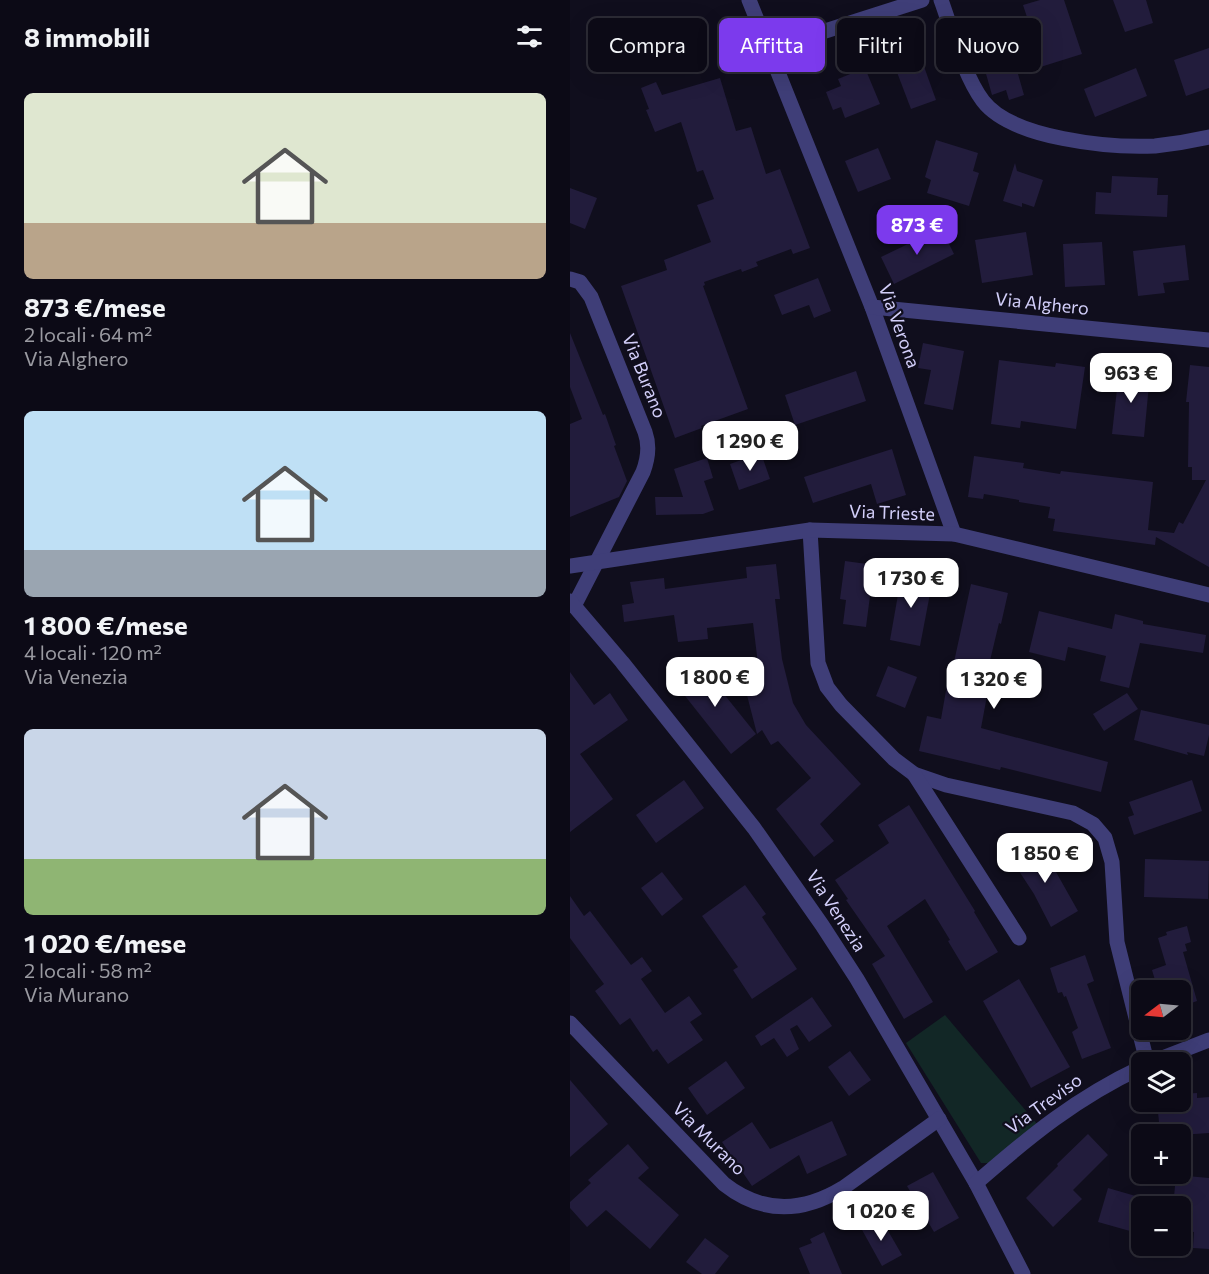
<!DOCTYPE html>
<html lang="it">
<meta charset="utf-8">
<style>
:root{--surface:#0c0a16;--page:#15131f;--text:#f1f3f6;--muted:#9a9aa1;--line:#2c2b35;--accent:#7c3aed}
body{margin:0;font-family:Commissioner,sans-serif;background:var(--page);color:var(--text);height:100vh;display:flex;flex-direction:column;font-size:22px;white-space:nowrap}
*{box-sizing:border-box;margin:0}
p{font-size:20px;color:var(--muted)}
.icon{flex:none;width:33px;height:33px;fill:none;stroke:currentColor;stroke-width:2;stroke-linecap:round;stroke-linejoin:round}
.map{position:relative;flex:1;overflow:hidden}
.side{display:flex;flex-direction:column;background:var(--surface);width:570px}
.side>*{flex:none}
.guide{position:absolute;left:18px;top:18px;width:531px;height:54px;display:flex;gap:12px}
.needle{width:39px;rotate:254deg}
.buttons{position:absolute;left:561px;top:980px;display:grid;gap:12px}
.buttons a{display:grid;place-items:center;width:60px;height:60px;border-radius:9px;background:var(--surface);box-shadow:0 6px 24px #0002,0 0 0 2px var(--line);font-size:30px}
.price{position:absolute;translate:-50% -51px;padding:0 14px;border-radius:12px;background:#fff;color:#222;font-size:20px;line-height:39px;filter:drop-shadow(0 2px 3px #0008)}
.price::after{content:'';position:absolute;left:50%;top:36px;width:18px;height:14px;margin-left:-9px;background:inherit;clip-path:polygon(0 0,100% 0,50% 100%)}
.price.active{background:var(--accent);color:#fff}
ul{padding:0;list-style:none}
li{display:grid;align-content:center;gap:12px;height:318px;padding:0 24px}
li span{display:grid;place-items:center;height:186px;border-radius:9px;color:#555}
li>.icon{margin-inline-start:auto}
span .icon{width:108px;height:108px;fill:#fffc;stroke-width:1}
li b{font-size:26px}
h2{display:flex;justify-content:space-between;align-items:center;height:72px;padding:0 24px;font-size:26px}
.chip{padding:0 21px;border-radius:9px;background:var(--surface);box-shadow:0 6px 24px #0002,0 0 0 2px var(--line);font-size:21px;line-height:54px}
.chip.active{background:var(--accent);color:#fff}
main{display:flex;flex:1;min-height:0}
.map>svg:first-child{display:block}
.green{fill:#122726}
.building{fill:#221c3c}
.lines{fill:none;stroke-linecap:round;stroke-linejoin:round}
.minor{stroke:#3f3e78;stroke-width:15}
.labels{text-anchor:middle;stroke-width:4.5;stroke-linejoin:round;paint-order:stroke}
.street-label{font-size:18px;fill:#d3cffa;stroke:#100e1d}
</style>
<main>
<section class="side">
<h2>8 immobili<svg class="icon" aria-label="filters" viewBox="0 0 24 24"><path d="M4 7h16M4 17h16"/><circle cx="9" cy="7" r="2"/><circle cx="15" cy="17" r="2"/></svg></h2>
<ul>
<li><span style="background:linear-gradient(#dfe7d0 70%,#b9a48a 0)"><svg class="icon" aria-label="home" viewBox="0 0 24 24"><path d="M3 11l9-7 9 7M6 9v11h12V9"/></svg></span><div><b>873 €/mese</b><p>2 locali · 64 m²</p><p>Via Alghero</p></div></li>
<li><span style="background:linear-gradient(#bfe0f5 75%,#9aa5b1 0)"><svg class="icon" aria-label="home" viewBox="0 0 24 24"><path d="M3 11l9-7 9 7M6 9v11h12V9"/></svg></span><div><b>1 800 €/mese</b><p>4 locali · 120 m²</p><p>Via Venezia</p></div></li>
<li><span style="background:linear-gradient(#c9d6e8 70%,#8fb573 0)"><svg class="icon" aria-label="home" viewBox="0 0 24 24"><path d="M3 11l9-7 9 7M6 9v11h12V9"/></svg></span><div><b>1 020 €/mese</b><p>2 locali · 58 m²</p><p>Via Murano</p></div></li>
</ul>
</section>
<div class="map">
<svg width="639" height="1274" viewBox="0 0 639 1274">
<rect width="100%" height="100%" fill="#100e1d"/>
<polygon class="green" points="375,1015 467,1124 419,1163 411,1163 336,1043"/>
<g class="building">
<polygon points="470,0 494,0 512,54 448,74 454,95 439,100 436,90 422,95 407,42 460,26 453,5"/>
<polygon points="543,0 576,0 583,23 555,32"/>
<polygon points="343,36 366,100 341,109 317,46"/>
<polygon points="639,48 639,88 616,96 604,60"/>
<polygon points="295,68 310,104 275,118 271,107 263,110 256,92 271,86 268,79"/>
<polygon points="566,68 577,96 525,117 514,89"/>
<polygon points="150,78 166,131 181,127 196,174 210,169 240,248 223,254 221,249 186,262 188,266 172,272 171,269 134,282 135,285 133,286 178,409 131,426 132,428 105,438 51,286 97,270 94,260 141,242 127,205 144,199 133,170 127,172 111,122 85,132 76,110 79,109 71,88 86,82 92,95"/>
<polygon points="366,140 408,153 403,171 409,173 399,206 357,193 361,180 355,177"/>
<polygon points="308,148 321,179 288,192 275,161"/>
<polygon points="445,163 447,171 473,180 464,207 452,203 452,207 433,201"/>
<polygon points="542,176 588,178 587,195 598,195 597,217 525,214 526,192 541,193"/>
<polygon points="0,188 27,198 15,229 0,223"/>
<polygon points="371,228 384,254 324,284 311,257"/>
<polygon points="456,232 463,275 412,283 405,240"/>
<polygon points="532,242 535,285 495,287 493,244"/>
<polygon points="615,245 619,280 593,283 595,293 568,296 563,251"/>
<polygon points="248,278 261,311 244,318 239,305 212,315 204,295"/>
<polygon points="0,333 33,415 35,414 46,445 44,446 57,481 49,497 0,517 0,424 12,419 0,387"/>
<polygon points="353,343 394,351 383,410 354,404 361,370 348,368"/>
<polygon points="429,360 485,367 486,363 515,367 506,429 451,421 450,428 421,424"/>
<polygon points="620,365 639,367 639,567 586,537 585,545 483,531 485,519 478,518 480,507 449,502 449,500 414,494 413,499 398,497 404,456 454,463 453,468 490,474 491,471 583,482 578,530 604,533 609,522 613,524 636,480 622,480 622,467 618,467 619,402 616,402"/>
<polygon points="286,371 296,401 225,425 215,395"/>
<polygon points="549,371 580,374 574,437 542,434"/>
<polygon points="322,449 336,495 307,504 301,484 243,503 234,477"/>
<polygon points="191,453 200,479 169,490 160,464"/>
<polygon points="137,458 143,478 134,481 144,510 133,514 86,515 85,497 113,497 104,469"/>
<polygon points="275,561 304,565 296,627 273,624 276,600 270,599"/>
<polygon points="206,564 210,599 205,599 212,659 223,703 236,725 291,784 250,824 264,841 244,857 206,809 241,778 208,741 201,745 192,730 187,734 170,668 188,664 183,623 137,628 138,639 108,642 104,615 54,622 52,605 64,603 60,582 94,578 95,589 177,578 176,567"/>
<polygon points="332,572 363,578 350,646 320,640"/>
<polygon points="401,584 438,593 431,624 429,623 418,669 422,669 411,728 538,762 531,792 431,767 430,770 349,751 357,716 371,719 381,662 384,662"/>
<polygon points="469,611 542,629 545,614 573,621 573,624 636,635 633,653 570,643 559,688 530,681 536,656 498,647 495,661 459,652"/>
<polygon points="129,663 186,734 161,754 104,682"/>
<polygon points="318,666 347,677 335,708 306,696"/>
<polygon points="0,672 24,705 40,693 58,720 10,754 43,799 0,832"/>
<polygon points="557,693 568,709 534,731 523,714"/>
<polygon points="571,710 639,725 639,735 634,756 617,752 618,755 564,740"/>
<polygon points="114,780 134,808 86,843 66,815"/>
<polygon points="622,780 632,811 564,835 558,817 564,815 559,802"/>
<polygon points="339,805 405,911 404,912 428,952 396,971 378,941 380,940 355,899 317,926 363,1002 334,1019 302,964 315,956 276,900 278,899 265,880 319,843 308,825"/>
<polygon points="468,841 487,870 486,872 508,911 481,927 464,894 441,859"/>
<polygon points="575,859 639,861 638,899 574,897"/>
<polygon points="92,872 113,899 92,916 71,888"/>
<polygon points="175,885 196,914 192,917 227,969 182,999 163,970 168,967 132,916"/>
<polygon points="0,896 14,916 20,911 61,965 72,957 82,971 71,979 95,1013 119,996 132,1014 120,1022 133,1040 98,1064 87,1049 83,1052 60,1018 50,1025 25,991 34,984 0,938"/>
<polygon points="617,926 621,942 615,944 617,951 613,952 627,1001 610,1007 610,990 588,990 582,970 596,965 588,938 597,935 596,932"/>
<polygon points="515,955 524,981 517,984 541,1048 512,1059 502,1032 508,1028 496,996 494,997 492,992 488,993 480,968"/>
<polygon points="449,979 500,1067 461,1088 413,1001"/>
<polygon points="242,997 262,1026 239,1042 227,1025 220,1029 229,1049 217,1057 204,1038 191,1046 185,1036"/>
<polygon points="280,1051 301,1080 279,1096 258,1067"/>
<polygon points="156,1061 175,1088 137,1115 118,1088"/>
<polygon points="0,1080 38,1124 0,1157"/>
<polygon points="627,1093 627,1098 639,1097 639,1133 610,1135 606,1134 606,1131 590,1133 587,1101 610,1101 610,1094"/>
<polygon points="262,1121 277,1155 237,1174 229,1155 182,1186 152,1142 182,1122 200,1149"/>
<polygon points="518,1134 538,1155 503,1190 512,1199 483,1227 456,1198 488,1166 487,1164"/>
<polygon points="58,1144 79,1168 68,1178 109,1215 80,1249 36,1210 17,1227 0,1208 0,1202 21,1183 18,1180"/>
<polygon points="363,1172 389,1218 364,1232 337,1186"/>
<polygon points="606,1175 639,1178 639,1249 623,1248 624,1232 610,1231 610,1198 604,1197"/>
<polygon points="538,1188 569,1197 560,1231 528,1222"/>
<polygon points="310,1217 332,1255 312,1266 291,1228"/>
<polygon points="254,1232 272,1274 240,1274 229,1248 242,1243 240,1239"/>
<polygon points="135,1238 159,1256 145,1274 132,1274 116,1262"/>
</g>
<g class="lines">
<g class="minor">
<polyline points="179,0 302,307 384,534"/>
<path d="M371 0C382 30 394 76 413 101 442 139 540 148 585 146 603 144 621 141 639 137"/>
<polyline points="199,49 352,0"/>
<path d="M0 279 10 282 21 297 75 432C80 446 78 459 73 472L4 606"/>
<polyline points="302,307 639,340"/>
<polyline points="240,530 248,663 257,687 271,705 324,759 344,774 376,785 503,813 523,824 535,838 542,862 547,942 577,1062"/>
<polyline points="0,566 240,530 384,534 639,595"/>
<polyline points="0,601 52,662 184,828 252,925 287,979 406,1183 453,1274"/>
<polyline points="344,774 449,938"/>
<path d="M0 1023 154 1184C192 1214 232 1213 273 1188L369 1119"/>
<polyline points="582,1062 639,1040"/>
<path d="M406 1183C460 1136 506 1098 572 1067"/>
</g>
</g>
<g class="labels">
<g class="street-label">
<text transform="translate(472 304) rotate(6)" y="6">Via Alghero</text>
<text transform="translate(329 326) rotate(70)" y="6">Via Verona</text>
<text transform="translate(74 376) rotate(68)" y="6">Via Burano</text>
<text transform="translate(322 513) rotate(2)" y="6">Via Trieste</text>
<text transform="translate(266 911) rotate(57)" y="6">Via Venezia</text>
<text transform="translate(474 1104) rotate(-36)" y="6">Via Treviso</text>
<text transform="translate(139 1139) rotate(45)" y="6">Via Murano</text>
</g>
</g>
</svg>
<div class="buttons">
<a><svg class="needle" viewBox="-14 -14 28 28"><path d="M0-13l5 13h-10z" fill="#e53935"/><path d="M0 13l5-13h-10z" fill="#9a9aa1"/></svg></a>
<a><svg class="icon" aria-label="layers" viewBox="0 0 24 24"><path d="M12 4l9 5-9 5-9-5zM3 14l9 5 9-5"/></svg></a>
<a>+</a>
<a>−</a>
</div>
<b class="price active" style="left:347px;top:256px">873 €</b>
<b class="price" style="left:561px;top:404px">963 €</b>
<b class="price" style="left:180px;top:472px">1 290 €</b>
<b class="price" style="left:341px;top:609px">1 730 €</b>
<b class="price" style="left:145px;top:708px">1 800 €</b>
<b class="price" style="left:424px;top:710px">1 320 €</b>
<b class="price" style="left:475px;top:884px">1 850 €</b>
<b class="price" style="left:311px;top:1242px">1 020 €</b>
<div class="guide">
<a class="chip">Compra</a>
<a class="chip active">Affitta</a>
<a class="chip">Filtri</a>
<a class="chip">Nuovo</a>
</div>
</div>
</main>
